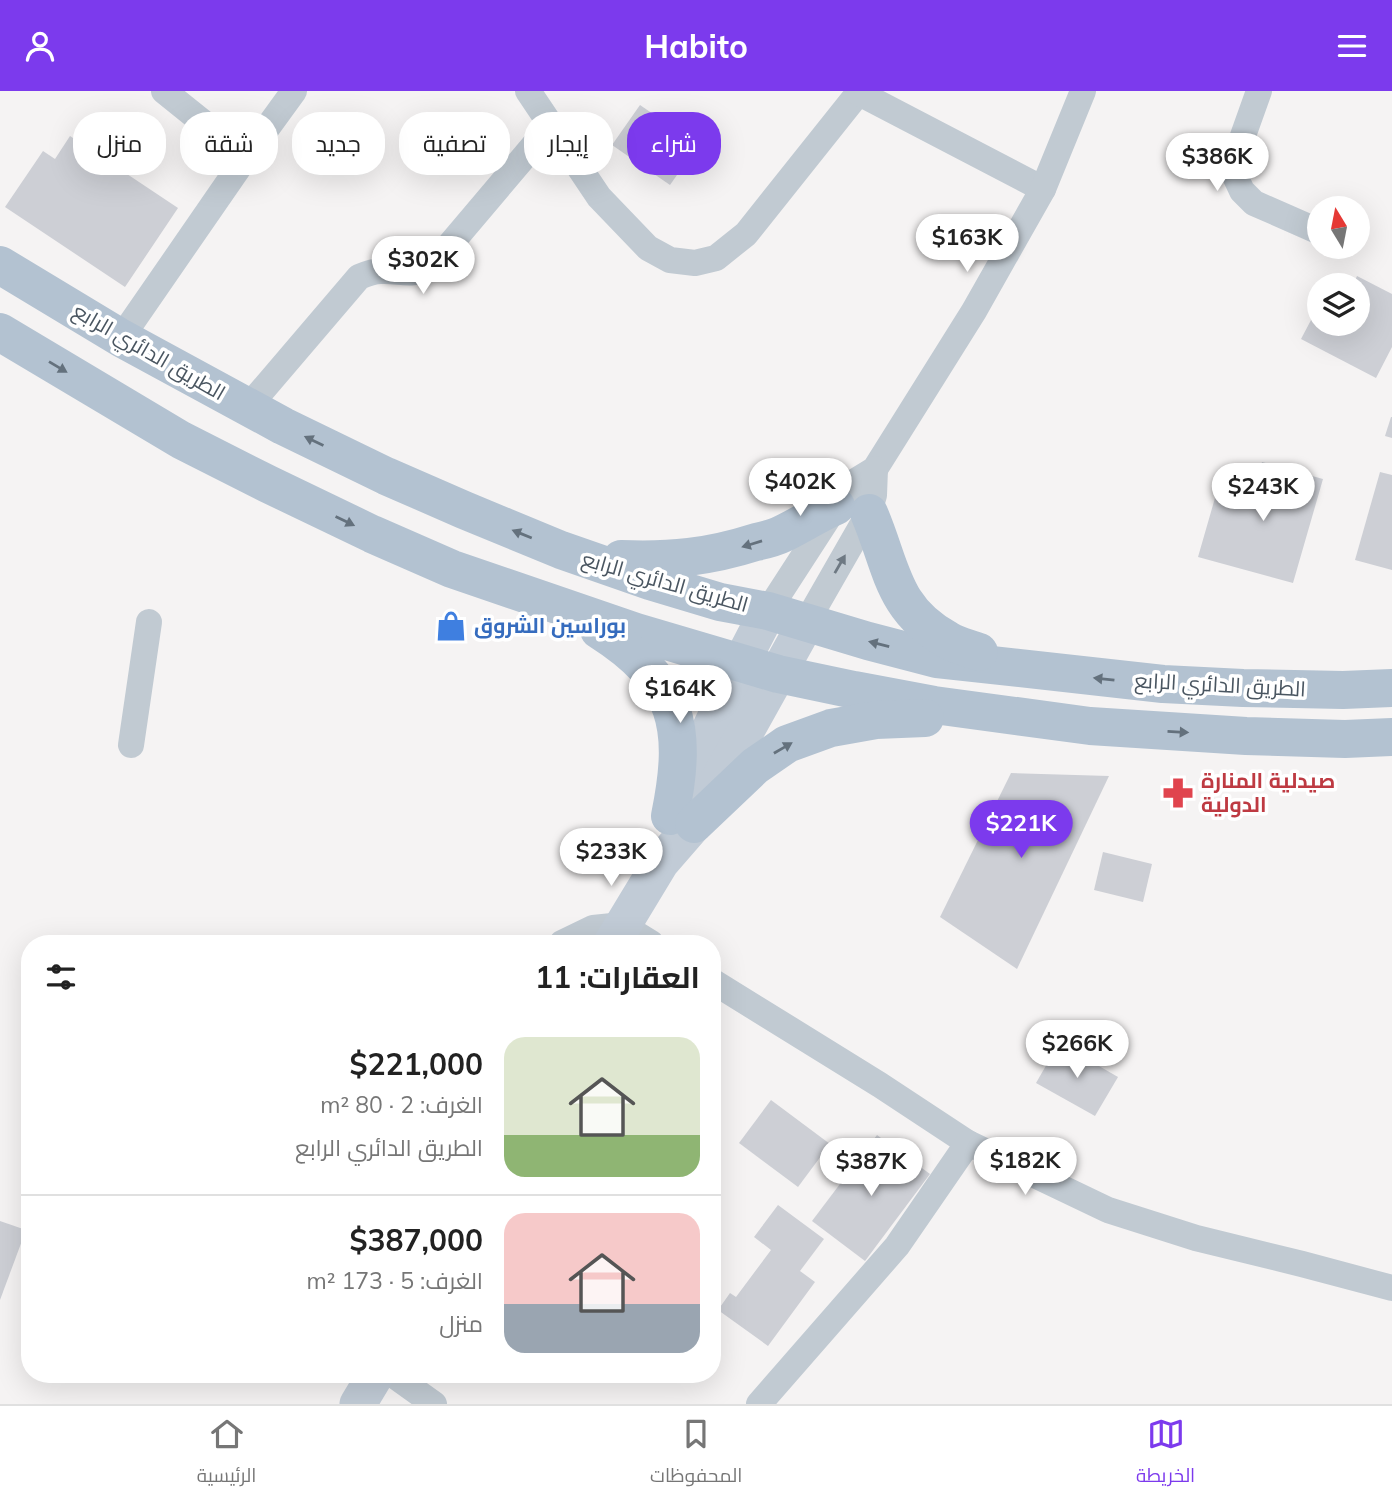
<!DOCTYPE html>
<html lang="ar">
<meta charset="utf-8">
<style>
:root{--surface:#fff;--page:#f6f6f6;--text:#222;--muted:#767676;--line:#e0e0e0;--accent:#7c3aed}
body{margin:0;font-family:Mulish,Cairo,sans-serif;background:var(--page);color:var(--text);direction:rtl;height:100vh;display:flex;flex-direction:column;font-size:26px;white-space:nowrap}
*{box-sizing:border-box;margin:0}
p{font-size:23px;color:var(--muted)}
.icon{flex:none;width:38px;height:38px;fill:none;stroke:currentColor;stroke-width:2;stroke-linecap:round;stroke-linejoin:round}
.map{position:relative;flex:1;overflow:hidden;direction:ltr}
.drawer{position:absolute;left:21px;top:844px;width:700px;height:448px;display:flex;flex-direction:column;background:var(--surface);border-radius:28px;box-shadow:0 7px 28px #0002;direction:rtl}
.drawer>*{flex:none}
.guide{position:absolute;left:21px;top:21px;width:700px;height:63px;direction:rtl;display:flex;gap:14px}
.needle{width:46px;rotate:350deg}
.buttons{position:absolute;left:1307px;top:105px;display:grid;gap:14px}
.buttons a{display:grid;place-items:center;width:63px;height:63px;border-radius:50%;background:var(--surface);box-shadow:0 7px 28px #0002;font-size:35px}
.price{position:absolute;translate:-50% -60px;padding:0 16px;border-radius:24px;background:#fff;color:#222;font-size:23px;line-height:46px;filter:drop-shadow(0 2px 4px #0008)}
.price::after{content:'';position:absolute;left:50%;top:42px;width:21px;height:16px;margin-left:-10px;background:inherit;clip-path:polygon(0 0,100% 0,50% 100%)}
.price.current{background:var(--accent);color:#fff}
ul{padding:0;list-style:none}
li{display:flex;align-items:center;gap:21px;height:175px;padding:0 21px}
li+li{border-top:2px solid var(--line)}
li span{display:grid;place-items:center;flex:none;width:196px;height:140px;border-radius:21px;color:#555}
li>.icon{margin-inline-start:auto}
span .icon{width:84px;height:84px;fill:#fffc;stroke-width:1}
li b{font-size:30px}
h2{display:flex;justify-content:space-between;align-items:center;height:84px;padding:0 21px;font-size:30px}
.pill{padding:0 24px;border-radius:28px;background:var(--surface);box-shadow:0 7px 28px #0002;font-size:24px;line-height:63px}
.pill.current{background:var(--accent);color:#fff}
header{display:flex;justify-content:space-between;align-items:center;height:91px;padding:0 21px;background:var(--accent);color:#fff;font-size:32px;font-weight:700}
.menu{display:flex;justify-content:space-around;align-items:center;height:98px;border-top:2px solid var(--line);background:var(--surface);font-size:19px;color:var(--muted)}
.menu a{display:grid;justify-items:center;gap:4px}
.menu .current{color:var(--accent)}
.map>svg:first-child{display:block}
.building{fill:#cdcfd5}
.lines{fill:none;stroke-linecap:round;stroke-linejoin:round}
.street{stroke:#c1cad2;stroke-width:26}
.secondary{stroke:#c1cbd6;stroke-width:37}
.primary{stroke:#b3c2d1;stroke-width:38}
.oneway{fill:#64717d}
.oneway2{fill:#6e7983}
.labels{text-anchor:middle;stroke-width:7;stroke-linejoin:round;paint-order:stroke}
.street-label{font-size:21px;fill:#4a5661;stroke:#fff}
.shop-label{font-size:21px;font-weight:bold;fill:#366cbe;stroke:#fff;text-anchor:start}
.health-label{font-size:21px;font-weight:bold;fill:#be3a42;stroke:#fff;text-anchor:start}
</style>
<header><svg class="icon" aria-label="menu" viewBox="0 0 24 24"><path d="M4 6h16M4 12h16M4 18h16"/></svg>Habito<svg class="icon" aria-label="person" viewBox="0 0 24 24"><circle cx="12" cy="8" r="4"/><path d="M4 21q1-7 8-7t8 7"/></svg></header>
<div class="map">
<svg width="1392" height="1313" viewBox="0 0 1392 1313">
<rect width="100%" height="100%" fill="#f5f3f3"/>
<g class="building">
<polygon points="640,14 698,54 670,94 612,54"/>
<polygon points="70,45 178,117 125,196 5,116 43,60 55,68"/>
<polygon points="1357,185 1392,203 1392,256 1376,287 1301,248 1320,212 1320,233 1358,233 1358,194 1353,194"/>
<polygon points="1391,326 1392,326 1392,347 1385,345"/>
<polygon points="1262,371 1323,388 1293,492 1198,466 1219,393 1253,402"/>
<polygon points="1380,381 1392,384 1392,479 1355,469"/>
<polygon points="1011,682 1109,685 1017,878 940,826"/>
<polygon points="1103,761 1152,773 1143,811 1094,799"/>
<polygon points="1059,952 1118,986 1095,1025 1036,992"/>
<polygon points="771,1009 830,1053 798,1096 739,1052"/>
<polygon points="877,1044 930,1083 865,1170 812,1130"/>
<polygon points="778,1114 824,1148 800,1180 815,1191 768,1255 718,1219 730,1202 736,1206 771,1159 754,1146"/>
<polygon points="0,1130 26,1139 0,1209"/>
</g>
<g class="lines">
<g class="street">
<polyline points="164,0 246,66"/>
<polyline points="528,0 599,106 648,157 670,169 695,172 716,167 746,143 860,0"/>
<polyline points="1259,0 1234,70 1235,85 1242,100 1254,112 1320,141"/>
<polyline points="859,2 1043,98"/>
<polyline points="121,247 246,66 294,0"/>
<path d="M248 316 359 186C366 183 373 180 381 180 401 179 410 186 431 176L551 34"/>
<polyline points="768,520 836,415 857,389 875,378 974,220 1043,98 1083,0"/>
<polyline points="806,532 869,422 874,404 875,378"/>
<polyline points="131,654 149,531"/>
<polyline points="562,852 593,837 622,834 651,852"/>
<polyline points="712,890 880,994 968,1052 1108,1119 1196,1147 1302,1173 1392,1197"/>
<polyline points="392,1283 434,1313"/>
<polyline points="759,1313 897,1155 968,1052"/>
</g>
<g class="secondary">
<polyline points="675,713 741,572 768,520"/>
<polyline points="612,852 661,771 694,733 806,532"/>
<polyline points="358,1313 376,1283"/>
</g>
<g class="primary">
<polyline points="0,174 121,247 283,335 386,385 464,419 561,459 650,490 720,511 768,520 868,550 937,568 1163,593 1243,597 1343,599 1392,597"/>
<polyline points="0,241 181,349 268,393 372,443 452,478 636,541 741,572 778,583 854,599 934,614 1090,635 1246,645 1345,648 1392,646"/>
<path d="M869 422C892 475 891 518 948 549 958 555 969 557 979 561"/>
<path d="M621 468C670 470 709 466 756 451 765 449 774 447 782 443 801 434 817 423 836 415"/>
<path d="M599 539C679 590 688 636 670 725"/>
<polyline points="694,733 755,675 787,653 831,637 876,629 925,627"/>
</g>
</g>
<defs><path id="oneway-solid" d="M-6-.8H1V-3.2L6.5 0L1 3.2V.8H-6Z" transform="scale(1.75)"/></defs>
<g class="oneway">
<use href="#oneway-solid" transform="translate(58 276) rotate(31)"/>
<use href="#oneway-solid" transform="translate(314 350) rotate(-154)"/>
<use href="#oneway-solid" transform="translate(345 430) rotate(26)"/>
<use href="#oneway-solid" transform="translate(522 443) rotate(-158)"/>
<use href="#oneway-solid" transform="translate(752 453) rotate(163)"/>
<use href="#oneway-solid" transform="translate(879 553) rotate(-166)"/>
<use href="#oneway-solid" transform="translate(1104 588) rotate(-174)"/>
<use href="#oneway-solid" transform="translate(1178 641) rotate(3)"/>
<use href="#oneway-solid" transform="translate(783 657) rotate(-30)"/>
</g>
<use class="oneway2" href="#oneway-solid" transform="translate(840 473) rotate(-60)"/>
<defs>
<g id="shop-bare" transform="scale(2.415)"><path d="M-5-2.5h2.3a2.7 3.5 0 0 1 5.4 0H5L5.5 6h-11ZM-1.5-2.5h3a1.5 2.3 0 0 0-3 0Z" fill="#3f7fe0" stroke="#fff" stroke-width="2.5" paint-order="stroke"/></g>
<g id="pharmacy-bare" transform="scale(2.415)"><path d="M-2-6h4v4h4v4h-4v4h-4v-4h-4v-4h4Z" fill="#e0444e" stroke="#fff" stroke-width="2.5" paint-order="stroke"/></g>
</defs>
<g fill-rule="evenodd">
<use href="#shop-bare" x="451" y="535"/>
<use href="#pharmacy-bare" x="1178" y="702"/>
</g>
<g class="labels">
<g class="street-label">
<text transform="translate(149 261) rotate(30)" y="7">الطريق الدائري الرابع</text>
<text transform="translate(665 491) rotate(16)" y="7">الطريق الدائري الرابع</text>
<text transform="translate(1220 594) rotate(3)" y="7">الطريق الدائري الرابع</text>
</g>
<g class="shop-label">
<text x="474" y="542">بوراسين الشروق</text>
</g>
<g class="health-label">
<text x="1201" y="697">صيدلية المنارة<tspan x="1201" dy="24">الدولية</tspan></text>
</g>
</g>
</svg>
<div class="buttons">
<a><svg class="needle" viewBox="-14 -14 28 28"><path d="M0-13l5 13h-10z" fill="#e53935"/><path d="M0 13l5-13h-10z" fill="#767676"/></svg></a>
<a><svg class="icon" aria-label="layers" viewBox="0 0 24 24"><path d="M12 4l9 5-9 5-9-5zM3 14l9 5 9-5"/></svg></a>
</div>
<b class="price" style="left:1217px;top:102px">$386K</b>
<b class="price" style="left:967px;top:183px">$163K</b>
<b class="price" style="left:423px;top:205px">$302K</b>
<b class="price" style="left:800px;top:427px">$402K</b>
<b class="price" style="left:1263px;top:432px">$243K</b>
<b class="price" style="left:680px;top:634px">$164K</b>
<b class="price current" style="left:1021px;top:769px">$221K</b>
<b class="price" style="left:611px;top:797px">$233K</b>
<b class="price" style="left:1077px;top:989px">$266K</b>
<b class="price" style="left:1025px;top:1106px">$182K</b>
<b class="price" style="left:871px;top:1107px">$387K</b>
<div class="guide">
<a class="pill current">شراء</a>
<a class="pill">إيجار</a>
<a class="pill">تصفية</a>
<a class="pill">جديد</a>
<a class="pill">شقة</a>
<a class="pill">منزل</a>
</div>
<section class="drawer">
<h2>العقارات: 11<svg class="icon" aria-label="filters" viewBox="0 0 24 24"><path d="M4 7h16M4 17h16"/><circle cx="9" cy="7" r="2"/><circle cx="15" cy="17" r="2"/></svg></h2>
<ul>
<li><span style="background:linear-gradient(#dfe7d0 70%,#8fb573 0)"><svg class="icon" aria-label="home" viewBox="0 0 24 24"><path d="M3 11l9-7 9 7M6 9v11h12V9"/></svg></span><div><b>$221,000</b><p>الغرف: 2 · 80 m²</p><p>الطريق الدائري الرابع</p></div></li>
<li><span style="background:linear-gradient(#f6c9c9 65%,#9aa5b1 0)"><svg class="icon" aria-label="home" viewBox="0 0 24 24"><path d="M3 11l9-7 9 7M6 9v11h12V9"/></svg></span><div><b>$387,000</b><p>الغرف: 5 · 173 m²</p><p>منزل</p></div></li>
</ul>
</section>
</div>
<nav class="menu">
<a class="current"><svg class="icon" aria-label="map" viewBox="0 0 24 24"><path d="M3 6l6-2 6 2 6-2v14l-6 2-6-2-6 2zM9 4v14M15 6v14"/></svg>الخريطة</a>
<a><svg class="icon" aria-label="saved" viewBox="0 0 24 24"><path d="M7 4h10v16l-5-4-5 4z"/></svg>المحفوظات</a>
<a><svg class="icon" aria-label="home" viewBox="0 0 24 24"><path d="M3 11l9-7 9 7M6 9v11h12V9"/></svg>الرئيسية</a>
</nav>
